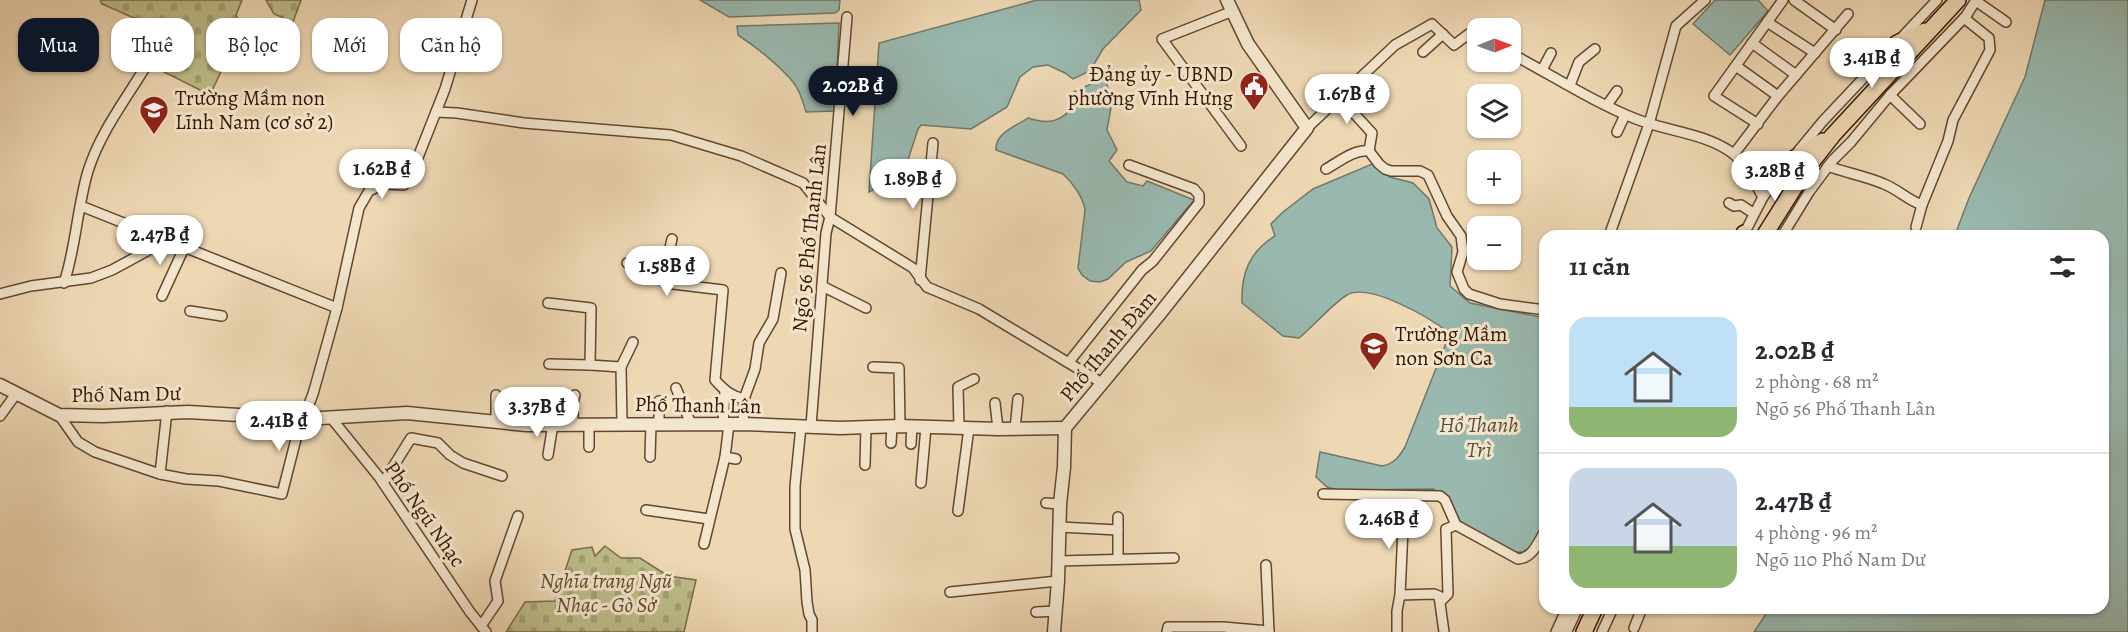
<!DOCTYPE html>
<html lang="vi">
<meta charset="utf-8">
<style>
:root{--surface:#fff;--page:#f2f2f3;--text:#2b2b33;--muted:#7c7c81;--line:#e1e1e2;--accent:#111827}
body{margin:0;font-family:Alegreya,serif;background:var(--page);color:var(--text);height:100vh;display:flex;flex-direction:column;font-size:22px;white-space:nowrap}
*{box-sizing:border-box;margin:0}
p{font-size:20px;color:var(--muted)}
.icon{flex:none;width:33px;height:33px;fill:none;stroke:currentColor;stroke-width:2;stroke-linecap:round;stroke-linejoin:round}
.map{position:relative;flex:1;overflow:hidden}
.sheet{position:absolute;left:1539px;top:230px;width:570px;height:384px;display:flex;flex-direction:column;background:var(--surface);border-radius:18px;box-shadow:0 2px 4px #0004}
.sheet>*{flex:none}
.guide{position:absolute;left:18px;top:18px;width:570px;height:54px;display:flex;gap:12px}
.needle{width:39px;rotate:89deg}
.controls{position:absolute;left:1467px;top:18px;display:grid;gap:12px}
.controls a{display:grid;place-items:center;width:54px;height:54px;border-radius:12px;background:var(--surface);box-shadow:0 2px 4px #0004;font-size:30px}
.price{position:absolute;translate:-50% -51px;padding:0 14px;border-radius:21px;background:#fff;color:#222;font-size:20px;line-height:39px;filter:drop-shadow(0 2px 3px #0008)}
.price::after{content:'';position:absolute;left:50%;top:36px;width:18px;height:14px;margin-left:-9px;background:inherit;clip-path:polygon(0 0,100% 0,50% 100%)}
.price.selected{background:var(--accent);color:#fff}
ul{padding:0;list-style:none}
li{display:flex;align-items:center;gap:18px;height:150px;padding:0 30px}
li+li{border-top:2px solid var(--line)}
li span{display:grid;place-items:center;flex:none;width:168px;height:120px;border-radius:18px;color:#555}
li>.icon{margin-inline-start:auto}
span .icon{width:72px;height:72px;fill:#fffc;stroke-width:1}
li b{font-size:26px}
h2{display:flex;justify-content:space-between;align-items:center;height:72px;padding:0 30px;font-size:26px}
.tag{padding:0 21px;border-radius:18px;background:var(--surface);box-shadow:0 2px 4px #0004;font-size:21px;line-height:54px}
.tag.selected{background:var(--accent);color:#fff}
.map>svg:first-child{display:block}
.cemetery{fill:url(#cemetery-stones);stroke:#796a46;stroke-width:1.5}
.water{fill:#99b9b0;stroke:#71786a;stroke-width:1.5}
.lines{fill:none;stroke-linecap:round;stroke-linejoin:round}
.minor-casing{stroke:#63462e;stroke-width:12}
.tertiary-casing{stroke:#63462e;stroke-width:15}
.primary-casing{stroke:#351602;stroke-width:18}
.minor{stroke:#f4e6ce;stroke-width:9}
.tertiary{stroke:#f4e6ce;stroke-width:12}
.primary{stroke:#eed8b4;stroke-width:15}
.labels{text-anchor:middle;stroke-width:6;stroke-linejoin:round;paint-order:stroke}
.poi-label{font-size:21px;fill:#351602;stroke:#f4e6ce;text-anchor:start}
.street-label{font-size:21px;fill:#351602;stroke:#f4e6ce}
.park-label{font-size:21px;font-style:italic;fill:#5e482b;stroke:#f4e6ce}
.water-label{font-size:22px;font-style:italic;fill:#584f3f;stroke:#f4e6ce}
</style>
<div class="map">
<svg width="2128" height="632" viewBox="0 0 2128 632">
<defs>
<pattern id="cemetery-stones" width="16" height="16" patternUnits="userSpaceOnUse" patternTransform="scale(1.5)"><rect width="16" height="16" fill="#bdbe8a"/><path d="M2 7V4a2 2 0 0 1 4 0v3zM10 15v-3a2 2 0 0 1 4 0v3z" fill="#a3a375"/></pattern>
</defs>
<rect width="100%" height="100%" fill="#eed8b4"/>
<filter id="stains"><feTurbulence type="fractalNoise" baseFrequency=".00333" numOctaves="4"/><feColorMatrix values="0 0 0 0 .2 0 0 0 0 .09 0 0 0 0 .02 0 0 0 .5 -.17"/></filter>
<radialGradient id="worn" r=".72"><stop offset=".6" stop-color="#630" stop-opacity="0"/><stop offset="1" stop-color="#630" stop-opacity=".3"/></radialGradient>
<g class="cemetery">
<polygon points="100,0 242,0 236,15 242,27 210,95 152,66 166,32 102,4"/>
<polygon points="266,0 301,0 293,22 274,14"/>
<polygon points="605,546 621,558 640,558 668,576 696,580 684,632 506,632 525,602 555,601 572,550 592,547 595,556"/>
</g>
<g class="water">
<polygon points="700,0 840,0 839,10 835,13 729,17"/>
<polygon points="1037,0 1139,0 1141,10 1103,49 1090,71 1073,79 1065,73 1048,65 1033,67 1020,77 1007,107 971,129 921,125 918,129 905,169 886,183 869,192 879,43"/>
<polygon points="1715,0 1758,0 1768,11 1730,55 1693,24"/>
<polygon points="2045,0 2128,0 2128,632 1754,632 1770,608 2103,608 2103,236 1955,235 1969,198 2025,77"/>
<path d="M839 23 835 111 806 112C803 102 800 90 793 82 780 66 755 46 738 35L737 26Z"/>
<path d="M1101 79 1106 82 1112 102 1107 130 1117 150 1109 161 1127 182 1143 186 1147 181 1194 200 1151 251 1126 262 1108 279 1100 282 1090 281 1082 275 1078 268 1085 210C1083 197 1073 183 1063 174L996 150C995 133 1016 126 1028 118 1049 125 1062 122 1075 104L1074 92Z"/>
<path d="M1372 164 1390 177 1413 183 1429 199 1437 228 1452 247 1450 286 1470 303 1545 318V521C1525 557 1527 560 1490 540 1481 535 1467 530 1461 523 1448 509 1455 498 1433 489L1338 490 1327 487 1316 477 1320 452 1382 466C1394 464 1399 457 1405 447L1448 338V332C1430 318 1369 282 1347 295 1333 303 1313 327 1299 338L1283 336 1242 303C1241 274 1249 252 1275 236L1271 224 1283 212 1313 189Z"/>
</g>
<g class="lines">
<g class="minor-casing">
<g id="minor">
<polyline points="1794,0 1836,30"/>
<polyline points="1976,1 2006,22"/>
<polyline points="1233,11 1162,39 1241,146"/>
<polyline points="1767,22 1815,53"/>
<polyline points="1752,43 1796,75"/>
<polyline points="1423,52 1443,34"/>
<path d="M1510 53C1552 75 1593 102 1636 119 1666 131 1704 133 1731 152 1745 162 1754 182 1763 197"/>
<polyline points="1736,66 1778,96"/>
<polyline points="1542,70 1551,53"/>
<polyline points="1570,85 1579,62 1595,49"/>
<polyline points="1890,95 1920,124"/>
<polyline points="1339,97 1372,133 1369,151"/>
<polyline points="1607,105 1617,91"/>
<polyline points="436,112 457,113 524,123 671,135 741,156 803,183 830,217 913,268 927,287 979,309 1102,383"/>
<polyline points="1758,124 1714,96 1783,0"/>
<polyline points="1307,128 1395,45 1432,24 1454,45 1470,33 1478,35"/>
<polyline points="1617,132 1625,115"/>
<polyline points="1734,154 1778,96 1848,14"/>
<path d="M1828 166C1846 173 1866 176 1884 184 1897 189 1908 200 1922 205"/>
<path d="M1326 169C1339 162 1354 149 1369 151L1379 164 1385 169 1391 171H1420L1428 175 1447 216 1461 236 1463 252 1457 272 1464 289 1469 294 1500 304 1545 310"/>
<polyline points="1729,203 1734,206 1741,205 1753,213"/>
<polyline points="81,206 337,308"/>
<polyline points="1916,227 1922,205 1948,141 1953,120 1990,50 1989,38 1964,18"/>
<polyline points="1609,236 1649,124 1676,26 1705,0"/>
<polyline points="1743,236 1763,197 1790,161 1823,121 1937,0"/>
<polyline points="1782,236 1809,192 1832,161 1851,142 1890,95 1966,16 1976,0"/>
<path d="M627 263 666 265 665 283 723 290 715 380C724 390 731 396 744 399"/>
<polyline points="666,265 672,239"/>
<polyline points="920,280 933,143"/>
<path d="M64 283C76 247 77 208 88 171 103 123 139 84 161 39"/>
<polyline points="822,286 866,308"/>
<polyline points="0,294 31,286 91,278 112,270 147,251 160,237"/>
<polyline points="162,296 184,248"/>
<polyline points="548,303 591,308 590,365 621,367"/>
<polyline points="190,311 222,316"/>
<polyline points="1069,362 1142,270 1153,261 1199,203 1199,195 1194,189 1129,165"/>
<polyline points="549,364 590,365"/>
<polyline points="873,367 899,368 900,426"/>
<polyline points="676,388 691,424"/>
<polyline points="496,395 496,421"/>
<polyline points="659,401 659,424"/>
<polyline points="995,403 998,429"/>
<polyline points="59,415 78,442 95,452 160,474 186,479 219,481 282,494 297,435 313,394 337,308 359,208 369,191 384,184 404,185 413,170 445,89 472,0"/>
<polyline points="0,416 16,394"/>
<polyline points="332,419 379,477 470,612 486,632"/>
<polyline points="573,424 573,403 575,395"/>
<polyline points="622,424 621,367 633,342"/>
<polyline points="723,424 725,391"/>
<polyline points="729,424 725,457 736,459"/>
<polyline points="743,424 744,399 755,369 759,343 773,319 781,273"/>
<polyline points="801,426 795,486 795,529 805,570 807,602 809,614 812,620 812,632"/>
<polyline points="811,426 826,233 830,217 847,17"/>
<polyline points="959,427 958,387 974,379"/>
<polyline points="1015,429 1018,399"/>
<polyline points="891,443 892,426"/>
<polyline points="911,444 912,426"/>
<polyline points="589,447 589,424"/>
<polyline points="548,455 553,424"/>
<polyline points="650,457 651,424"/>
<polyline points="865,465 866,427"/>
<polyline points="160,474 167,411"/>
<polyline points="383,483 411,438 438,443 450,455 463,463 502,476"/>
<polyline points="921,483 926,427"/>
<path d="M1323 494 1440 496 1445 500 1456 525 1518 559C1533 558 1538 542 1545 531"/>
<polyline points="1046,503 1060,504"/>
<polyline points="646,510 709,519"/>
<polyline points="958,511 969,428"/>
<polyline points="1118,517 1118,559"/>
<polyline points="1060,527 1118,530"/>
<polyline points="704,544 725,457"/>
<polyline points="1058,561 1174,558"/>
<polyline points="1266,565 1269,632"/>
<polyline points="950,592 1058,581"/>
<polyline points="1400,595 1434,594 1439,596 1444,632"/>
<polyline points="1441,601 1448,594 1446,529 1456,525"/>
<polyline points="1036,612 1056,611"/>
<polyline points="481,626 498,601 495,581 518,516"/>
<polyline points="1634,628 1642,608"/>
<polyline points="1167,632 1168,627 1223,627 1269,631"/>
<polyline points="1397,632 1397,611 1400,595 1404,507"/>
<polyline points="1556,632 1567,608"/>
<polyline points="1602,632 1613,608"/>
</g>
</g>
<g class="tertiary-casing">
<g id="tertiary">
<polyline points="0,385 59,415 103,416 188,412 304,419 407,413 527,425 743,424 840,428 900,426 998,429 1065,428"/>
<polyline points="1054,632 1058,581 1060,504 1064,467 1065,428 1158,316 1307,128 1248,44 1227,0"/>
<polyline points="1565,632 1576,608"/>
</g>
</g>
<g class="primary-casing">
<g id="primary">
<polyline points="1897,43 1925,31"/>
<polyline points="1790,161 1823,141"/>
<polyline points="1744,233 1745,236"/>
<polyline points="1764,236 1804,172 1833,135 1958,0"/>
<polyline points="1584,632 1595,608"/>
</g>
</g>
<use href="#minor" class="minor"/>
<use href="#tertiary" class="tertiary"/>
<use href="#primary" class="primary"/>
</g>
<defs>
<g id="civic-pin" transform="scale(1.5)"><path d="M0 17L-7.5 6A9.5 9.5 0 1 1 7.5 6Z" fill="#8f2418" stroke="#f4e6ce"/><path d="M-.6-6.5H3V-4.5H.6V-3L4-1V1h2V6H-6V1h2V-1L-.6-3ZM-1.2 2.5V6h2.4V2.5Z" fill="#fff"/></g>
<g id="school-pin" transform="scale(1.5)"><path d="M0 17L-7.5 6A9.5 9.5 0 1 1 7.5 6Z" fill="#8f2418" stroke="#f4e6ce"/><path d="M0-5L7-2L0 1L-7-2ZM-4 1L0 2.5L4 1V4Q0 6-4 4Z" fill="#fff"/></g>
</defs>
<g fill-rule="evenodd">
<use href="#civic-pin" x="1254" y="86"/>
<use href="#school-pin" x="154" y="110"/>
<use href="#school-pin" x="1374" y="346"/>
</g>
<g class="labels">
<g class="poi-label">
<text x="1233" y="81" text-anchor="end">Đảng ủy - UBND<tspan x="1233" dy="24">phường Vĩnh Hưng</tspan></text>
<text x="175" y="105">Trường Mầm non<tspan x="175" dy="24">Lĩnh Nam (cơ sở 2)</tspan></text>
<text x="1395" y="341">Trường Mầm<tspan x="1395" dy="24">non Sơn Ca</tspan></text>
</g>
<g class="street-label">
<text transform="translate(809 238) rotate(-84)" y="7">Ngõ 56 Phố Thanh Lân</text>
<text transform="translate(1108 346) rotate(-50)" y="7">Phố Thanh Đàm</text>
<text transform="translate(126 394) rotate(-1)" y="7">Phố Nam Dư</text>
<text transform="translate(698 405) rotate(1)" y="7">Phố Thanh Lân</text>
<text transform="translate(425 514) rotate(55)" y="7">Phố Ngũ Nhạc</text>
</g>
<g class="park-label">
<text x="606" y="588">Nghĩa trang Ngũ<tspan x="606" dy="24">Nhạc - Gò Sở</tspan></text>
</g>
<g class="water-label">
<text x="1479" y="432">Hồ Thanh<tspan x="1479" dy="25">Trì</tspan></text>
</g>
</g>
<rect width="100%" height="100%" filter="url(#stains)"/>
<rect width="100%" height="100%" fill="url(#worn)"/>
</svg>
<div class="controls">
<a><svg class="needle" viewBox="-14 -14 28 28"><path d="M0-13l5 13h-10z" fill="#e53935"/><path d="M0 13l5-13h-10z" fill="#7c7c81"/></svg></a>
<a><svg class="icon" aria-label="layers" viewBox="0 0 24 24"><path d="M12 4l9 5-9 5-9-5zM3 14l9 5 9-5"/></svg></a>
<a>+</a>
<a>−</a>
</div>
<b class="price" style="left:1872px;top:89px">3.41B ₫</b>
<b class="price selected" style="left:853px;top:117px">2.02B ₫</b>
<b class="price" style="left:1347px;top:125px">1.67B ₫</b>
<b class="price" style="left:382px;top:200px">1.62B ₫</b>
<b class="price" style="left:1775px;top:202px">3.28B ₫</b>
<b class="price" style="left:913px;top:210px">1.89B ₫</b>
<b class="price" style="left:160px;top:266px">2.47B ₫</b>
<b class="price" style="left:667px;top:297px">1.58B ₫</b>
<b class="price" style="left:537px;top:438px">3.37B ₫</b>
<b class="price" style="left:279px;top:452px">2.41B ₫</b>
<b class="price" style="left:1389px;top:550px">2.46B ₫</b>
<div class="guide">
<a class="tag selected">Mua</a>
<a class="tag">Thuê</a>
<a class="tag">Bộ lọc</a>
<a class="tag">Mới</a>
<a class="tag">Căn hộ</a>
</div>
<section class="sheet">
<h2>11 căn<svg class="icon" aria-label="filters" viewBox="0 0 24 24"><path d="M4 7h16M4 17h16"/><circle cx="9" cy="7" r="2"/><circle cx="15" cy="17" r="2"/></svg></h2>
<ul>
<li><span style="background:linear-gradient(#bfe0f5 75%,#8fb573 0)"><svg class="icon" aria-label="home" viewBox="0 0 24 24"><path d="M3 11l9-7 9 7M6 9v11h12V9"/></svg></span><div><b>2.02B ₫</b><p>2 phòng · 68 m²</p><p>Ngõ 56 Phố Thanh Lân</p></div></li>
<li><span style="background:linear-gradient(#c9d6e8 65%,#8fb573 0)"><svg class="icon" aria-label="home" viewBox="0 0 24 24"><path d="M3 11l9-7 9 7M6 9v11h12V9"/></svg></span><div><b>2.47B ₫</b><p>4 phòng · 96 m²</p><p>Ngõ 110 Phố Nam Dư</p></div></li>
</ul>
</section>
</div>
